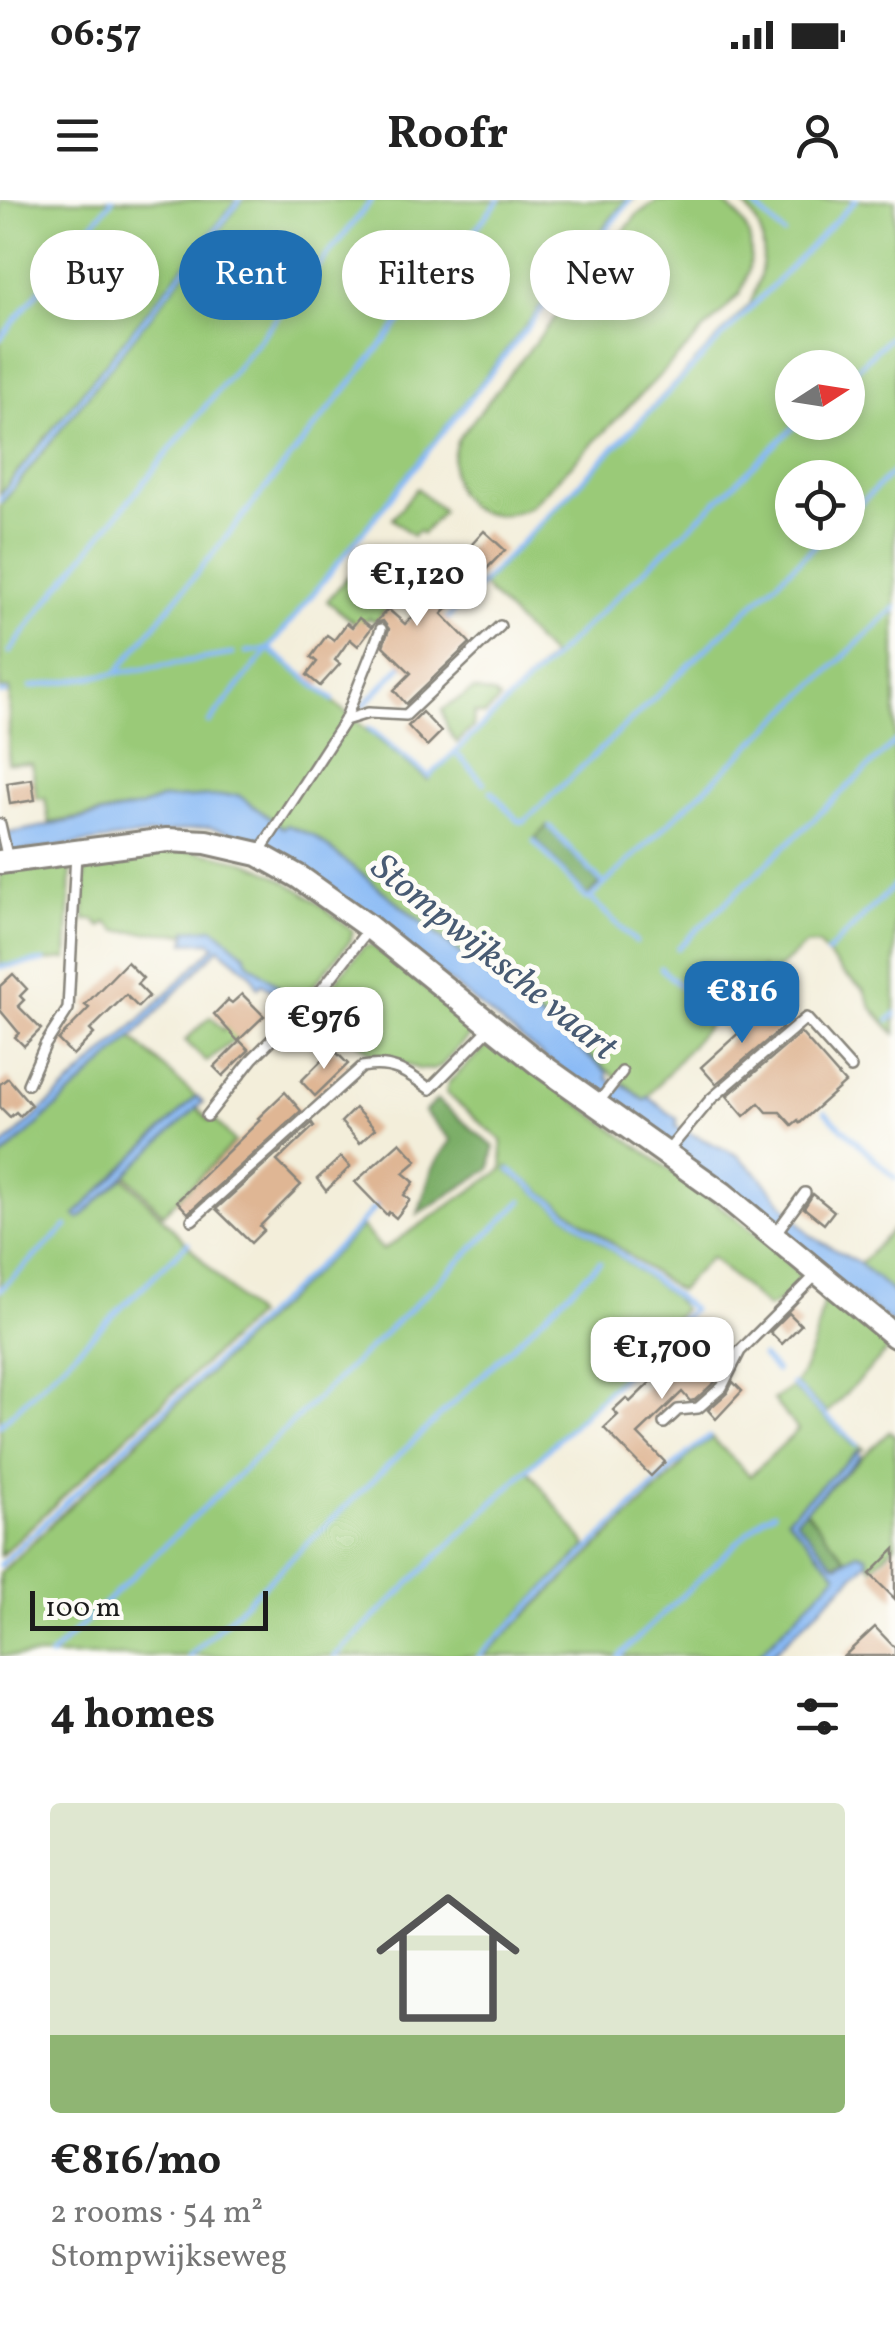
<!DOCTYPE html>
<meta charset="utf-8">
<style>
:root{--surface:#fff;--page:#f6f6f6;--text:#222;--muted:#767676;--accent:#1f6fb2}
body{margin:0;font-family:Vollkorn,serif;background:var(--page);color:var(--text);height:100vh;display:flex;flex-direction:column;font-size:38px;white-space:nowrap}
*{box-sizing:border-box;margin:0}
p{font-size:32px;color:var(--muted)}
.icon{flex:none;width:55px;height:55px;fill:none;stroke:currentColor;stroke-width:2;stroke-linecap:round;stroke-linejoin:round}
.map{position:relative;height:1456px;overflow:hidden}
.drawer{display:flex;flex-direction:column;background:var(--surface);flex:1}
.drawer>*{flex:none}
.hud{position:absolute;left:30px;top:30px;width:835px;height:90px;display:flex;gap:20px}
.needle{width:65px;rotate:78deg}
.controls{position:absolute;left:775px;top:150px;display:grid;gap:20px}
.controls a{display:grid;place-items:center;width:90px;height:90px;border-radius:50%;background:var(--surface);box-shadow:0 5px 15px #0003;font-size:50px}
.scale{position:absolute;left:30px;bottom:25px;width:238px;box-sizing:border-box;padding-left:10px;border:5px solid #1c1c1c;border-top:0;font-size:28px;line-height:35px;white-space:nowrap;color:#1c1c1c;-webkit-text-stroke:8px #fdfcf7;paint-order:stroke}
.price{position:absolute;translate:-50% -85px;padding:0 22px;border-radius:20px;background:#fff;color:#222;font-size:32px;line-height:65px;filter:drop-shadow(0 2px 5px #0008)}
.price::after{content:'';position:absolute;left:50%;top:60px;width:30px;height:22px;margin-left:-15px;background:inherit;clip-path:polygon(0 0,100% 0,50% 100%)}
.price.on{background:var(--accent);color:#fff}
ul{padding:0;list-style:none}
li{display:grid;align-content:center;gap:20px;height:530px;padding:0 50px}
li span{display:grid;place-items:center;height:310px;border-radius:10px;color:#555}
li>.icon{margin-inline-start:auto}
span .icon{width:180px;height:180px;fill:#fffc;stroke-width:1}
li b{font-size:42px}
h2{display:flex;justify-content:space-between;align-items:center;height:120px;padding:0 50px;font-size:42px}
.chip{padding:0 35px;border-radius:45px;background:var(--surface);box-shadow:0 5px 15px #0003;font-size:35px;line-height:90px}
.chip.on{background:var(--accent);color:#fff}
.status{display:flex;justify-content:space-between;align-items:center;height:70px;padding:0 50px;background:var(--surface);direction:ltr}
.status svg{height:28px;fill:currentColor}
header{display:flex;justify-content:space-between;align-items:center;height:130px;padding:0 50px;background:var(--surface);font-size:45px;font-weight:700}
.map>svg:first-child{display:block}
.green{fill:#9aca78;stroke:#5b734a;stroke-width:2.5;fill-rule:evenodd}
.forest{fill:#7bae68;stroke:#4c6542;stroke-width:2.5}
.water{fill:#89baf5;stroke:#526b88;stroke-width:2.5}
.lines{fill:none;stroke-linecap:round;stroke-linejoin:round}
.stream{stroke:#89baf5;stroke-width:5}
.building{fill:#dfb694}
.service-casing{stroke:#88857b;stroke-width:14}
.tertiary-casing{stroke:#88857b;stroke-width:28}
.service{stroke:#fff;stroke-width:9}
.tertiary{stroke:#fff;stroke-width:22}
.labels{text-anchor:middle;stroke-width:10;stroke-linejoin:round;paint-order:stroke}
.water-label{font-size:38px;font-style:italic;fill:#485b73;stroke:#fdfcf7}
</style>
<div class="status"><b>06:57</b><svg viewBox="0 0 49 12"><path d="M0 12V9h3v3zM5 12V6h3v6zM10 12V3h3v9zM15 12V0h3v12zM26 1h20v11H26zM47 4h2v5h-2z"/></svg></div>
<header><svg class="icon" aria-label="menu" viewBox="0 0 24 24"><path d="M4 6h16M4 12h16M4 18h16"/></svg>Roofr<svg class="icon" aria-label="person" viewBox="0 0 24 24"><circle cx="12" cy="8" r="4"/><path d="M4 21q1-7 8-7t8 7"/></svg></header>
<div class="map">
<svg width="895" height="1456" viewBox="0 0 895 1456">
<rect width="100%" height="100%" fill="#fdfcf7"/>
<filter id="ink" filterUnits="userSpaceOnUse"><feTurbulence type="fractalNoise" baseFrequency=".01" numOctaves="2"/><feDisplacementMap in="SourceGraphic" scale="20" xChannelSelector="R" yChannelSelector="G"/><feConvolveMatrix kernelMatrix="1 2 1 2 8 2 1 2 1" color-interpolation-filters="sRGB"/></filter>
<filter id="wash" filterUnits="userSpaceOnUse"><feTurbulence type="fractalNoise" baseFrequency=".0048" numOctaves="4" result="noise"/><feDisplacementMap in="SourceGraphic" scale="40" xChannelSelector="R" yChannelSelector="G"/><feGaussianBlur stdDeviation="2.25" result="paint"/><feColorMatrix in="noise" values="0 0 0 0 0 0 0 0 0 0 0 0 0 0 0 0 0 1.4 0 .05"/><feComposite in="paint" operator="in"/></filter>
<g filter="url(#wash)">
<rect width="100%" height="100%" fill="#f3eeda"/>
<g class="green">
<polygon points="0,0 237,0 0,294"/>
<path d="M243 0H632L620 7 269 449 428 580 551 457 482 385 750 104C766 67 773 31 739 0H895V834L872 808 864 790 843 773 818 744 805 745 769 777 762 768 736 792 645 900 314 636 284 628 238 595 161 599 140 607 49 623 45 598 37 599 32 564 8 563 10 489H0V306ZM792 168H848V222H792ZM792 278H848V332H792Z"/>
<path d="M658 0H719C757 24 757 57 740 94L531 306C477 333 437 295 458 239L637 15Z"/>
<polygon points="417,288 443,311 422,334 418,331 413,336 392,319"/>
<polygon points="348,376 387,407 375,422 370,418 357,425 327,401"/>
<polygon points="473,490 493,494 500,500 485,515 474,513 473,527 457,543 448,530 442,510"/>
<path d="M189 650C207 654 227 656 244 662 285 675 320 704 353 731L350 741 299 803 248 762 245 754 187 730 185 734 117 731 107 722 101 727 94 720H84L85 667 88 658 147 651Z"/>
<polygon points="64,663 71,673 67,759 0,765 0,670"/>
<polygon points="372,745 472,826 470,835 440,867 433,870 419,869 372,854 315,807 363,747"/>
<polygon points="211,817 223,830 234,821 245,832 206,862 185,840"/>
<polygon points="132,838 196,897 75,1015 79,1018 124,977 255,1116 0,1356 0,959"/>
<polygon points="492,841 731,1014 769,1044 803,1078 780,1101 768,1108 711,1057 678,1091 508,967 508,971 672,1096 683,1109 640,1159 527,1268 587,1346 478,1456 0,1456 0,1373 362,1027 383,1050 503,969 501,940 446,893 448,883"/>
<polygon points="196,907 210,921 214,919 235,942 163,1014 126,974"/>
<polygon points="895,1027 895,1094 860,1064"/>
<path d="M825 1091 890 1148 827 1213 795 1184C813 1158 820 1121 825 1091Z"/>
<polygon points="792,1187 855,1246 859,1245 864,1249 859,1250 787,1318 838,1374 757,1456 483,1456 678,1270 686,1258 712,1238 750,1276 798,1230 773,1200"/>
<polygon points="890,1231 895,1236 895,1345 872,1368 866,1356 858,1353 846,1359 805,1310"/>
</g>
<g class="forest">
<polygon points="547,626 600,684 587,696 535,638"/>
<polygon points="437,900 494,947 490,969 418,1014 432,969 451,940 424,912"/>
<polygon points="805,1310 846,1359 834,1364 795,1319"/>
</g>
<g class="water">
<polygon points="238,595 283,628 287,625 314,636 607,872 607,878 619,887 624,885 644,900 648,897 677,919 676,927 737,955 758,974 811,1036 860,1064 895,1094 895,1126 535,850 352,704 263,640 208,627 0,654 0,635 140,607 161,599"/>
<polygon points="214,728 245,754 248,762 299,803 294,808 262,783 258,788 251,774 219,748 132,838 0,959 0,949 142,818 215,746 210,742 185,743 187,730"/>
<polygon points="197,896 203,902 79,1019 75,1015"/>
<polygon points="859,1250 860,1257 795,1319 834,1364 838,1365 858,1353 866,1356 868,1362 770,1456 757,1456 837,1374 787,1318"/>
</g>
<g class="lines">
<g class="stream">
<polyline points="748,0 784,34"/>
<polyline points="0,139 112,0"/>
<polyline points="848,177 895,132"/>
<polyline points="0,300 240,0"/>
<polyline points="848,315 895,270"/>
<polyline points="445,421 856,0"/>
<polyline points="10,452 39,412 372,0"/>
<polyline points="246,452 269,449 333,500"/>
<polyline points="117,472 499,0"/>
<polyline points="31,487 232,454"/>
<polyline points="0,493 6,493"/>
<polyline points="363,506 406,461"/>
<polyline points="209,523 630,0"/>
<polyline points="369,528 429,577 799,222"/>
<polyline points="455,552 484,583"/>
<polyline points="491,591 518,621 524,622 829,332"/>
<polyline points="550,627 604,685"/>
<polyline points="534,641 587,699 590,698"/>
<polyline points="636,742 590,698 895,408"/>
<polyline points="678,748 895,542"/>
<polyline points="827,753 895,685"/>
<polyline points="0,767 44,761"/>
<polyline points="661,768 709,814 718,819 742,798"/>
<polyline points="310,814 339,835"/>
<polyline points="889,820 895,814"/>
<polyline points="825,912 895,978"/>
<polyline points="0,1090 67,1026"/>
<polyline points="762,1157 776,1171"/>
<polyline points="792,1184 857,1245"/>
<polyline points="0,1225 188,1043"/>
<polyline points="692,1250 709,1237"/>
<polyline points="0,1365 351,1034 376,1006"/>
<polyline points="50,1456 522,1001"/>
<polyline points="190,1456 600,1062"/>
<polyline points="335,1456 692,1109 510,970"/>
<polyline points="479,1456 688,1253"/>
<polyline points="619,1456 764,1317 774,1312"/>
</g>
</g>
<g id="blocks">
<g class="building">
<polygon points="484,331 505,350 442,414 470,443 406,504 394,490 411,473 383,446 389,429 383,421 375,423 358,446 350,439 335,460 340,464 320,486 307,475 317,462 311,457 327,435 334,440 347,423 352,427 359,418 371,427 388,409 405,424 430,399 433,403 461,374 452,366"/>
<polygon points="422,512 441,532 427,546 408,526"/>
<polygon points="32,579 35,600 10,604 7,583"/>
<polygon points="127,762 143,778 137,784 149,796 138,807 126,795 90,830 94,834 73,855 58,840 89,808 85,805"/>
<polygon points="13,774 27,789 20,796 24,800 18,806 41,829 24,846 15,837 19,833 0,810 0,786"/>
<polygon points="242,794 264,816 238,841 214,814 228,800 232,803"/>
<polygon points="765,809 782,828 716,884 701,867"/>
<polygon points="801,833 845,883 800,923 798,920 792,925 780,912 767,912 759,903 744,916 727,896"/>
<polygon points="240,841 249,850 223,876 214,867"/>
<polygon points="333,849 348,864 315,896 301,881"/>
<polygon points="8,878 31,905 20,916 16,912 10,917 0,907 0,884"/>
<polygon points="285,892 301,911 188,1013 177,1001 260,920 258,918"/>
<polygon points="355,908 375,929 360,943 341,922"/>
<polygon points="312,923 314,926 277,961 301,985 260,1026 264,1030 251,1043 216,1009"/>
<polygon points="400,942 417,961 403,973 414,982 404,995 410,1000 396,1018 389,1012 387,1015 355,982"/>
<polygon points="341,957 350,967 326,991 317,979"/>
<polygon points="813,994 834,1011 824,1024 804,1008"/>
<polygon points="789,1113 801,1125 782,1144 770,1132"/>
<polygon points="703,1139 719,1155 712,1162 721,1170 715,1182 695,1200 690,1201 682,1192 638,1234 665,1262 651,1276 604,1228 618,1215 613,1210 626,1198 630,1202 662,1171 666,1175"/>
<polygon points="733,1182 742,1191 716,1219 708,1210 727,1193"/>
<polygon points="895,1349 895,1399 870,1374"/>
<polygon points="875,1427 895,1448 895,1456 844,1456"/>
</g>
</g>
</g>
<g filter="url(#ink)">
<use href="#blocks" fill-opacity="0" stroke="#88857b" stroke-width="2.5"/>
<g class="lines">
<g class="service-casing">
<g id="service">
<polyline points="345,520 368,513 406,515 500,426"/>
<polyline points="0,624 8,660"/>
<polyline points="258,654 345,520 381,429"/>
<polyline points="28,884 45,845 68,809 76,653"/>
<polyline points="598,903 622,872"/>
<polyline points="207,916 253,858 319,793 368,730"/>
<polyline points="666,953 711,899 806,818 851,868"/>
<path d="M192 1020 362 867C391 861 407 872 430 889L492 826"/>
<polyline points="775,1034 805,993"/>
<polyline points="664,1223 678,1210 698,1208 722,1187 740,1151 818,1073"/>
</g>
</g>
<g class="tertiary-casing">
<polyline id="tertiary" points="0,662 167,640 206,642 258,654 299,677 369,727 538,863 723,994 895,1136"/>
</g>
<use href="#service" class="service"/>
<use href="#tertiary" class="tertiary"/>
</g>
</g>
<g class="labels">
<g class="water-label">
<text transform="translate(495 756) rotate(39)" y="13">Stompwijksche vaart</text>
</g>
</g>
</svg>
<div class="controls">
<a><svg class="needle" viewBox="-14 -14 28 28"><path d="M0-13l5 13h-10z" fill="#e53935"/><path d="M0 13l5-13h-10z" fill="#767676"/></svg></a>
<a><svg class="icon" aria-label="locate" viewBox="0 0 24 24"><circle cx="12" cy="12" r="6"/><path d="M12 2v4M12 18v4M2 12h4M18 12h4"/></svg></a>
</div>
<div class="scale">100 m</div>
<b class="price" style="left:417px;top:429px">€1,120</b>
<b class="price on" style="left:742px;top:846px">€816</b>
<b class="price" style="left:324px;top:872px">€976</b>
<b class="price" style="left:662px;top:1202px">€1,700</b>
<div class="hud">
<a class="chip">Buy</a>
<a class="chip on">Rent</a>
<a class="chip">Filters</a>
<a class="chip">New</a>
</div>
</div>
<section class="drawer">
<h2>4 homes<svg class="icon" aria-label="filters" viewBox="0 0 24 24"><path d="M4 7h16M4 17h16"/><circle cx="9" cy="7" r="2"/><circle cx="15" cy="17" r="2"/></svg></h2>
<ul>
<li><span style="background:linear-gradient(#dfe7d0 75%,#8fb573 0)"><svg class="icon" aria-label="home" viewBox="0 0 24 24"><path d="M3 11l9-7 9 7M6 9v11h12V9"/></svg></span><div><b>€816/mo</b><p>2 rooms · 54 m²</p><p>Stompwijkseweg</p></div></li>
</ul>
</section>
